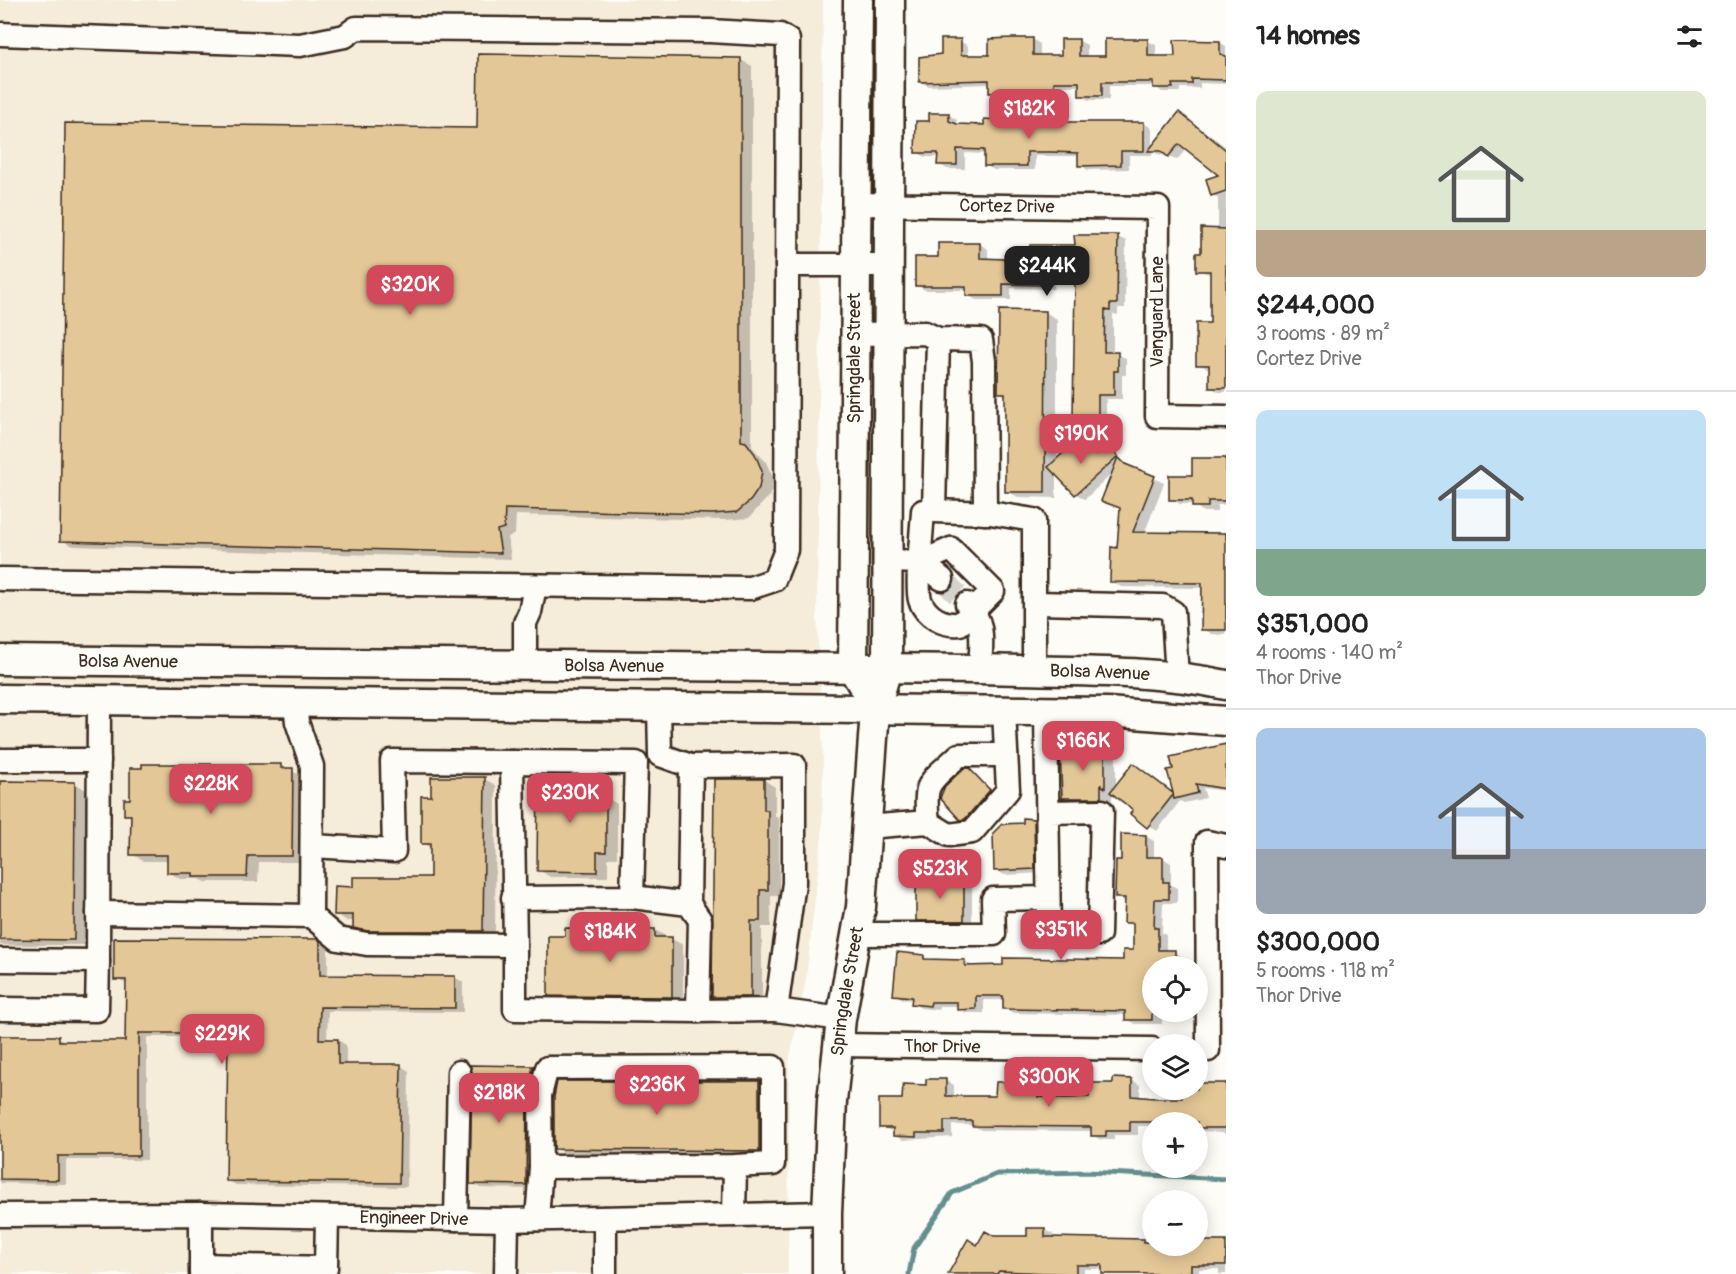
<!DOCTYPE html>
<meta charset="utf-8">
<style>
:root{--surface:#fff;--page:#f6f6f6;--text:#222;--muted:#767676;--line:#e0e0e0;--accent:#d1495b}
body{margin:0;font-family:Pangolin,sans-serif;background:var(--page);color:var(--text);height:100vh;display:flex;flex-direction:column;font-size:22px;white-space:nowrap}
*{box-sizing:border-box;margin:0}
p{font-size:20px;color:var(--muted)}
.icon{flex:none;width:33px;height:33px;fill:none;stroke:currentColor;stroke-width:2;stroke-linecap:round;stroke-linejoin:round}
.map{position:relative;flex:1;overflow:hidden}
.side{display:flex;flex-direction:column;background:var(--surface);width:510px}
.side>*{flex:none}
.tools{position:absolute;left:1142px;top:956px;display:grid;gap:12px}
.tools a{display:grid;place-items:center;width:66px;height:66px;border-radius:50%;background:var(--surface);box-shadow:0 3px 15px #0003;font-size:30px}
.price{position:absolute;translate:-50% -51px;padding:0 14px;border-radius:12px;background:var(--accent);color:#fff;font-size:20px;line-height:39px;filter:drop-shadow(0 2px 3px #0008)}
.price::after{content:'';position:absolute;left:50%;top:36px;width:18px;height:14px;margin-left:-9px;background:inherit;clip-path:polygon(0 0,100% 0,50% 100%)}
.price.on{background:#222;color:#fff}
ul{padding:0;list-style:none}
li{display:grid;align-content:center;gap:12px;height:318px;padding:0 30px}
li+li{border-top:2px solid var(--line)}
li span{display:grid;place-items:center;height:186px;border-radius:12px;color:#555}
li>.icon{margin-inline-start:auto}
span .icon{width:108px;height:108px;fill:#fffc;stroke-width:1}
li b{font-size:26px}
h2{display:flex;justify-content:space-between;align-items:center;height:72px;padding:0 30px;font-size:26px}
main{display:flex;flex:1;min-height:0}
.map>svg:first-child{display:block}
.built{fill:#f5ecda}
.shadow{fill:#0003}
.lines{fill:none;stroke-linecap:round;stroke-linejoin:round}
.stream{stroke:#658f8e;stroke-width:5}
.building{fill:#e3c797;stroke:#3b2a1e;stroke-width:1.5}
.minor-tunnel{stroke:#d6d2cc;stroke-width:22;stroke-dasharray:22 11;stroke-linecap:butt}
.minor-casing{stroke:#3b2a1e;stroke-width:27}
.major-casing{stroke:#3b2a1e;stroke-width:33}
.minor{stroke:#fdfcf7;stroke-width:22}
.major{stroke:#fdfcf7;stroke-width:28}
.labels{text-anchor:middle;stroke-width:4.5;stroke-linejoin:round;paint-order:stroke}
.street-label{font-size:18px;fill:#3b2a1e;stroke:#fdfcf7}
</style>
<main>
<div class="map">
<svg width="1226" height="1274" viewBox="0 0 1226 1274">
<rect width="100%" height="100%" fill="#fdfcf7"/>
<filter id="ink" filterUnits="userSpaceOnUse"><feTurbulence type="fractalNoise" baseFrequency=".0167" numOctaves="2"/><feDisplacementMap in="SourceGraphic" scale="12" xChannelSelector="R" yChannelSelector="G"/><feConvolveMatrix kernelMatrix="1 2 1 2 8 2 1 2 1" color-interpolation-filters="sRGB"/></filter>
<g filter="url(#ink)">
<polygon class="built" points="0,0 823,0 817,619 823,754 822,835 806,979 789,1062 788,1274 0,1274"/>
<g class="shadow">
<polygon points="1032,39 1040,44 1040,57 1062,57 1078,40 1087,45 1087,58 1106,58 1148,41 1156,45 1156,57 1176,58 1219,42 1226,46 1226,84 1200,83 1200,88 1180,88 1180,92 1162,92 1154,86 1109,86 1109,100 1089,100 1081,95 1081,86 1062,86 1062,100 1042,101 1036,97 999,97 991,92 990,84 929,86 920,82 943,55 960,41 968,46 968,57 991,57"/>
<polygon points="741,60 752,66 752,447 766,462 773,478 770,495 749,518 725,520 516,515 515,534 508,537 511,559 73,546 62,540 479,130"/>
<polygon points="1180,114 1226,147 1226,392 1219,392 1210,387 1210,369 1197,364 1211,325 1212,275 1198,270 1202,254 1218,230 1218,198 1213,195 1221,176 1187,148 1177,160 1152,152 1152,155 1129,155 1129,169 1088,170 1080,165 1080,156 1035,156 1035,170 994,170 985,165 985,154 965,153 965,169 947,169 939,164 939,157 925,157 917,152 930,122 949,115 957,120 957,126 1144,123 1152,128 1152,149"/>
<polygon points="1118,237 1126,241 1125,308 1118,308 1118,315 1113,314 1113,353 1126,358 1126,375 1122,375 1122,399 1106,399 1106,421 1083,421 1074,416 1076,280 1054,280 1054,289 1011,288 1011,300 976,300 967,295 968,290 925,290 916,285 939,258 980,244 988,249 988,260 1032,262 1076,246"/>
<polygon points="1045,312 1057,319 1057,461 1081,438 1100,453 1107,447 1132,468 1164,483 1144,534 1226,535 1226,635 1212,634 1203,629 1203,588 1121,587 1112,581 1119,549 1121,509 1103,500 1114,472 1085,499 1076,494 1056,473 1056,498 1018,497 1006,491 1007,397 1000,392"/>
<polygon points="1215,458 1226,458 1226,505 1217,505 1217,512 1203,512 1193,504 1180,504 1171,499 1193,477 1193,460"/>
<polygon points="1105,749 1116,755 1116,787 1134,765 1175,795 1226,761 1226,791 1203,788 1206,798 1184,803 1180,801 1157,831 1132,814 1135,810 1112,792 1112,803 1075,804 1064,797"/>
<polygon points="281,766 304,777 303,862 259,862 258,882 206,882 199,879 180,879 169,872 169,861 143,861 132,854 132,817 125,814"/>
<polygon points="969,770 998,795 969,824 942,800 942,794"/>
<polygon points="484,779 496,785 495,937 366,934 355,927 355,921 347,921 336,914 355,888 431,879 431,848 422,843 432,797"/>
<polygon points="597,779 608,786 608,799 617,804 617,858 608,858 608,877 550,877 539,870"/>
<polygon points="764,780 775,787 775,816 779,819 779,896 771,896 771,927 762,927 762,1003 725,1003 714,996"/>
<polygon points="0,783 75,783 86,790 85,945 0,945"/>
<polygon points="1034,820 1042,825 1043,873 1004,875 996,870 1025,825"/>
<polygon points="1146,836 1154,841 1154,858 1163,858 1171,863 1171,885 1177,888 1177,903 1163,903 1162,933 1166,935 1166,952 1174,952 1183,957 1183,966 1152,966 1152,1011 1162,1011 1162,1024 1135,1024 1127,1019 1127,1015 1013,1013 1005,1008 1005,1000 984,1000 984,1013 966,1013 958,1006 939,1006 939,1010 921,1008 913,1004 913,1000 903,999 895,994 923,956 931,961 965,961 973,967 1124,961 1134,951 1134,926 1126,922 1125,902 1117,897 1122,862"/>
<polygon points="963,880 972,885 972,924 926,924 918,920"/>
<polygon points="655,930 683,945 683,1003 561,1002 549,995 567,937"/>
<polygon points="317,941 328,947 328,976 454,977 463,982 463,1012 328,1011 327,1040 338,1040 346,1045 346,1065 401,1066 409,1071 407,1187 236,1185 227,1180 229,1037 147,1037 147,1160 66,1160 66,1184 0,1183 0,1037 59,1038 66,1042 126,1043 127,984 115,979"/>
<polygon points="472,1066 533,1067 541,1072 534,1189 480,1188 472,1183"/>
<polygon points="945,1080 954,1085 954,1098 997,1097 1038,1084 1046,1089 1046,1099 1090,1099 1114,1085 1132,1080 1140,1085 1140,1098 1184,1100 1184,1089 1197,1089 1197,1085 1226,1085 1226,1135 1223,1132 1197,1131 1197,1122 1152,1122 1152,1126 1138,1126 1138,1135 1114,1135 1114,1140 1101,1140 1092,1135 1092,1131 981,1130 972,1125 952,1125 952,1137 903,1140 894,1136 894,1132 881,1127 904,1101 927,1086"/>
<polygon points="759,1082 768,1087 768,1155 564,1153 556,1149 559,1083"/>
<polygon points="1044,1230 1053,1234 1053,1239 1143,1240 1152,1245 1226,1242 1226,1274 1219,1274 1219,1269 1199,1269 1199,1274 1104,1274 1104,1269 1084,1269 1084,1274 950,1274 978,1247 994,1238 1028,1238"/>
</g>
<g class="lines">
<polyline class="stream" points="909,1274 914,1248 952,1193 997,1174 1087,1172 1226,1179"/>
</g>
<g class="building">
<polygon points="1013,38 1033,38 1033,55 1061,55 1061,39 1079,39 1079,56 1105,56 1105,39 1148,39 1148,56 1175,56 1174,40 1220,41 1220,54 1226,56 1226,80 1192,79 1192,84 1172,84 1173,88 1153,88 1153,82 1102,82 1102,96 1079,96 1079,82 1054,82 1054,97 1033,97 1033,93 989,93 989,80 919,82 919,57 941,54 941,39 961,39 961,55 989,55 989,39"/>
<polygon points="478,54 741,58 741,441 746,442 755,454 762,471 759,488 751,500 737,512 713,514 505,509 504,528 497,530 501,553 60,541 65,123 477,128"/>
<polygon points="1179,112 1226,150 1226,191 1211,196 1206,179 1218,175 1179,144 1168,157 1161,151 1148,151"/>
<polygon points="929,113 949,113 949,121 957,124 984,125 984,119 1000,120 1000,122 1144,122 1144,151 1121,151 1121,165 1078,166 1078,153 1051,152 1027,152 1027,166 984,166 984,150 957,149 957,165 937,165 938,153 915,153 916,121 929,121"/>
<polygon points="1201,228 1226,229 1226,388 1209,388 1209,365 1196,365 1196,323 1210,323 1210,271 1196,271 1196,253 1201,253"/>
<polygon points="1074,235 1118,235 1117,304 1110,304 1110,311 1105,310 1104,352 1118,352 1118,371 1114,371 1114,395 1098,395 1098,417 1073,417 1075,277 1046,276 1046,285 1003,284 1003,296 966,296 966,287 963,286 915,286 915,257 938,257 938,243 980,243 980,258 1030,260 1030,245 1075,245"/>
<polygon points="999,310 1046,311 1045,492 1005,492 1005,393 998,393"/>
<polygon points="1081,436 1097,454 1107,445 1118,456 1075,495 1048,467"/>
<polygon points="1118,457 1125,464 1155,476 1133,532 1226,533 1226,630 1201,630 1202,583 1110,582 1111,547 1117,548 1120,508 1101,501"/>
<polygon points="1192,458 1226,458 1226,501 1208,501 1208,507 1192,507 1192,500 1169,500 1169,475 1192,475"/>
<polygon points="1226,744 1226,789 1196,784 1198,793 1174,799 1173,795 1147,828 1130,814 1133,810 1110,792 1133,763 1173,793 1167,770 1173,769 1170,757"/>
<polygon points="1060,747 1105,747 1105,788 1101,785 1101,798 1062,798"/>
<polygon points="142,764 281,764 281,768 293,768 292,856 248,856 247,877 193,877 193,873 167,873 167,855 130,855 131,815 124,815 124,799 130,799 130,768 142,768"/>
<polygon points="964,768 969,768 990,790 965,819 960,820 940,798 945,786"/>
<polygon points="431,777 485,777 483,931 368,931 353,928 353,915 334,915 335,886 353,887 353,877 430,877 430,844 421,844 421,796 431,796"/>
<polygon points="538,777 597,777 597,796 606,796 606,852 597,852 597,872 537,871"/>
<polygon points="714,779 764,779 764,810 768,810 768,890 760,890 760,921 751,921 751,997 712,997"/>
<polygon points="0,781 75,782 74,940 0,939"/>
<polygon points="1023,818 1034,819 1035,869 994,871 993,833 1002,824 1023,823"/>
<polygon points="1121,834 1146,835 1146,857 1163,857 1163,882 1169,882 1169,899 1155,899 1154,928 1158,928 1158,950 1175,950 1175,966 1152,966 1152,1020 1125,1020 1125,1011 1003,1009 1003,996 976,996 976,1009 957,1010 957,1002 931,1002 930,1006 911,1004 912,997 893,995 897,952 924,955 924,959 965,960 965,966 1003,965 1003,958 1123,960 1123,950 1133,950 1133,923 1124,923 1125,898 1115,898 1116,860 1121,860"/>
<rect x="916" y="878" width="48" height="43"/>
<polygon points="565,928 655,929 655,937 672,937 672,997 548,996 548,936 565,936"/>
<polygon points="114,938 317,939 320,941 320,975 455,976 455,1008 320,1007 319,1039 338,1039 338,1064 401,1064 399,1183 226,1181 228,1033 139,1033 139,1156 58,1156 58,1180 0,1179 0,1036 59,1036 59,1041 125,1041 126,980 114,980"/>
<polygon points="470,1065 533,1066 527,1095 526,1185 470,1184 472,1072"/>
<polygon points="1113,1078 1132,1079 1132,1096 1155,1098 1182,1098 1183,1089 1197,1089 1197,1083 1226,1083 1226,1128 1197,1128 1197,1122 1130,1122 1130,1131 1106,1131 1106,1136 1091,1136 1091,1127 972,1126 972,1121 944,1121 944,1133 916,1133 916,1137 893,1136 893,1128 879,1128 879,1099 902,1099 903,1084 926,1085 926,1079 946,1079 946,1096 995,1096 996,1082 1038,1082 1038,1097 1066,1098 1089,1097 1089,1083 1113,1083"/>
<polygon points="557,1081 759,1081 759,1151 554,1149 554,1097"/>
<polygon points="1027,1228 1045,1228 1045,1237 1049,1237 1144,1239 1144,1242 1152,1242 1152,1245 1197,1245 1197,1241 1226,1241 1226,1265 1191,1265 1191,1272 1173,1274 1102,1274 1102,1265 1076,1265 1076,1274 999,1271 997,1274 948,1274 968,1239 977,1245 985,1231 994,1236 1027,1236"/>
</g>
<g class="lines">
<polyline class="minor-tunnel" points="942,579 967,604"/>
<g class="minor-casing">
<g id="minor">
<polyline points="0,34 300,45 345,36 356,28 710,31 780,35 788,40 786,550 774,580 750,588 0,579"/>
<path id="s1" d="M855 204 1158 208 1157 416 1226 417"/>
<polyline points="787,265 888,265"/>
<polyline points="854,334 925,333 938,339 981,340 984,361 985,513"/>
<polyline points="938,339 934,511 990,513 1034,520 1034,671"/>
<path d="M887 561 921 562 951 549 993 591 960 624C944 626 926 617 920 600 916 586 922 529 923 511"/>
<polyline points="921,562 942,579"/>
<polyline points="1036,603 1163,606 1173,612 1177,678"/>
<path d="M967 604C986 622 981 645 980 669"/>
<polyline points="525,665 525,623 530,612 535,586"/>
<polyline points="295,704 297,722 312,766 311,916 338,939 367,944 515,945 512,762 636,763 632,897 513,898"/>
<polyline points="659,707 660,755 691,766"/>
<polyline points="1046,711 1049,933 1099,934 1102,811 1048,812"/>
<polyline points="0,760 99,760"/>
<path d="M928 822C923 779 930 783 959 755H1006"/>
<polyline points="867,827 928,822 949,835 972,832 1008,790 1004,711"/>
<polyline points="313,846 394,851 392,761 512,762"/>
<polyline points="632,897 689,904 691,766 794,765 794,883 776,1010 698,1011 700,920 689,904"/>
<polyline points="98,913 311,916"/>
<polyline points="857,934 994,934 993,899 1048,898"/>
<polyline points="515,945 515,1009 698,1011"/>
<polyline points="0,960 98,961 99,700"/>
<polyline points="0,1009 97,1010 98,961"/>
<polyline points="776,1010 841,1019"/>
<path id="s2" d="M838 1045 1152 1049"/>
<polyline points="1208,1050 1207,842 1226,846"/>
<path id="s3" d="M0 1215 201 1214 507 1220 827 1213"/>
<polyline points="734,1215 735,1166 773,1164 773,1067 547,1068 540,1095 541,1167 735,1166"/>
<polyline points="456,1219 459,1072"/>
<polyline points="537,1219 541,1167"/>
<polyline points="201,1265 326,1268 327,1217"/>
<polyline points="201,1274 201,1214"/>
<polyline points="506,1274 507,1220"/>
<polyline points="605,1274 605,1218"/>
</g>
</g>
<g class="major-casing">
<g id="major">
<polyline points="858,0 853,669 862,684"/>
<path id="s4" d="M0 660 980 669C1061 672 1146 668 1226 685"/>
<polyline points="0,699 1107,712 1226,721"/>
<path id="s5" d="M827 1274V1213L832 1101 841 1019 861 907 875 710 887 669 890 0"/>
</g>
</g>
<use href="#minor" class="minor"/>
<use href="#major" class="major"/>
</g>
</g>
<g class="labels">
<g class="street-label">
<text dy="6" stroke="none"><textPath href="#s1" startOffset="152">Cortez Drive</textPath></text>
<text transform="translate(1157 312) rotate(-90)" y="6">Vanguard Lane</text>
<text transform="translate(854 358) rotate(-90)" y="6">Springdale Street</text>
<text dy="6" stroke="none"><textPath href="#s4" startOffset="128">Bolsa Avenue</textPath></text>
<text dy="6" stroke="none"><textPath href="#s4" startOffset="614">Bolsa Avenue</textPath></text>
<text dy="6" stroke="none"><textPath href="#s4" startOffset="1100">Bolsa Avenue</textPath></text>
<text dy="6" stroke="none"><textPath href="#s5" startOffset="284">Springdale Street</textPath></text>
<text dy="6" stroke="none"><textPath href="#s2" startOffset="104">Thor Drive</textPath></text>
<text dy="6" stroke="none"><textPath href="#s3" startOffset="414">Engineer Drive</textPath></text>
</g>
</g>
</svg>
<div class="tools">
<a><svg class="icon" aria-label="locate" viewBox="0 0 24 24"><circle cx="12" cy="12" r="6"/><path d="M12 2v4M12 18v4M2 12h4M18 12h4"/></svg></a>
<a><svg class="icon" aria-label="layers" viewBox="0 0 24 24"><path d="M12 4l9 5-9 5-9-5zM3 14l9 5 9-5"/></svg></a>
<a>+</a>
<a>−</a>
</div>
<b class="price" style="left:1029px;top:140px">$182K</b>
<b class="price on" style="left:1047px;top:297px">$244K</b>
<b class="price" style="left:410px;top:316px">$320K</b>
<b class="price" style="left:1081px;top:465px">$190K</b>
<b class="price" style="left:1083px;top:772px">$166K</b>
<b class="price" style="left:211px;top:815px">$228K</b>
<b class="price" style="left:570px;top:824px">$230K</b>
<b class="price" style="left:940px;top:900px">$523K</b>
<b class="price" style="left:1061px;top:961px">$351K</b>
<b class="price" style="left:610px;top:963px">$184K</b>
<b class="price" style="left:222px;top:1065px">$229K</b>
<b class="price" style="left:1049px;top:1108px">$300K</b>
<b class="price" style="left:657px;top:1116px">$236K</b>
<b class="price" style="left:499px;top:1124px">$218K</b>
</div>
<section class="side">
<h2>14 homes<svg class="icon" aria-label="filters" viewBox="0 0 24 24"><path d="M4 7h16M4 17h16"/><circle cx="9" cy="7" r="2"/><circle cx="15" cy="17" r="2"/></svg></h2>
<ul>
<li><span style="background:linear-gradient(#dfe7d0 75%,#b9a48a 0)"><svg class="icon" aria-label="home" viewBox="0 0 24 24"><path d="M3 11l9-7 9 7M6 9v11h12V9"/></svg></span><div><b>$244,000</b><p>3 rooms · 89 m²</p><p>Cortez Drive</p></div></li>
<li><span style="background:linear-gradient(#bfe0f5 75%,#7fa58c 0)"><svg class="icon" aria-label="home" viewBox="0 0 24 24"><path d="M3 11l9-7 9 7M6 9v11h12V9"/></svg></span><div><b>$351,000</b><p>4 rooms · 140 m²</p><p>Thor Drive</p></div></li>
<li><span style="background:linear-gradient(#a9c7e8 65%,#9aa5b1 0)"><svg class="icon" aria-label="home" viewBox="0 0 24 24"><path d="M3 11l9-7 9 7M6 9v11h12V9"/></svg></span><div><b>$300,000</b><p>5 rooms · 118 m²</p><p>Thor Drive</p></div></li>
</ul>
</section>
</main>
